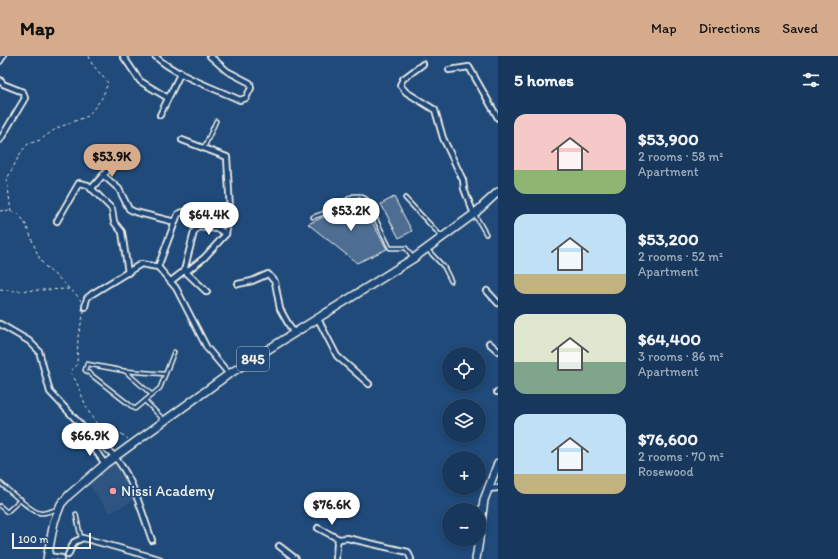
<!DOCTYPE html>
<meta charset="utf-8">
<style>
:root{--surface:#17385c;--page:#244365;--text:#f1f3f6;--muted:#9eacbb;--line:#365272;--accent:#d6ab8b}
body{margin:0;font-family:Itim,sans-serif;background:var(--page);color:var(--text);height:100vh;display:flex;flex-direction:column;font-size:15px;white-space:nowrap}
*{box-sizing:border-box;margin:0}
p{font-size:13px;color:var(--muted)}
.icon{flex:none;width:22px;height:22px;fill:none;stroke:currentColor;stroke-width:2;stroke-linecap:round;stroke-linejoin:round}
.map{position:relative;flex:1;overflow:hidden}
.details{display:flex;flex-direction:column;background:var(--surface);width:340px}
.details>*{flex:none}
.controls{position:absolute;left:442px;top:291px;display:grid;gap:8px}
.controls a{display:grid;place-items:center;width:44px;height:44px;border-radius:50%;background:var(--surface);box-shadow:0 2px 6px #0003,0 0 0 1px var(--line);font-size:20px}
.scale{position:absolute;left:12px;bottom:10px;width:79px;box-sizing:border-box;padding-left:4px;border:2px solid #f4f1e8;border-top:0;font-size:11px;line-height:14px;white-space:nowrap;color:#f4f1e8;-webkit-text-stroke:3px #1f4a7a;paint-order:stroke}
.price{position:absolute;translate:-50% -34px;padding:0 9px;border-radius:14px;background:#fff;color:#222;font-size:13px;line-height:26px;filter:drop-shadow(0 1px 2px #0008)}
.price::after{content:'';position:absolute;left:50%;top:24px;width:12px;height:9px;margin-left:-6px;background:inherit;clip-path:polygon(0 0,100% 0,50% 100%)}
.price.selected{background:var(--accent);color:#111}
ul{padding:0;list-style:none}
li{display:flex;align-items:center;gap:12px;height:100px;padding:0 16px}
li span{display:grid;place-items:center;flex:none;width:112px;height:80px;border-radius:12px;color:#555}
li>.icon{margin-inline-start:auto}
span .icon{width:48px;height:48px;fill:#fffc;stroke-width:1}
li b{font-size:17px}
h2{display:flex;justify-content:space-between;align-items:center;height:48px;padding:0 16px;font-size:17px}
header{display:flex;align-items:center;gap:24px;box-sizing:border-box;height:56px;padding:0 20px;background:var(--accent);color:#111}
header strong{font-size:19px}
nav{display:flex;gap:22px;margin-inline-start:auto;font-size:14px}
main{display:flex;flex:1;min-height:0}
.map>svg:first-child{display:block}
.built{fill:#2d5581}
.building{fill:#4d6e92;stroke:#f4f1e8}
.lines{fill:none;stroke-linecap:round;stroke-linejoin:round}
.lane-casing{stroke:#f4f1e8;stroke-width:5.5}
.street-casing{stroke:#f4f1e8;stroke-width:8}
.secondary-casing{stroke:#f4f1e8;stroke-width:10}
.primary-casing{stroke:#f4f1e8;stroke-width:10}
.path{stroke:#f4f1e8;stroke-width:1;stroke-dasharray:3 3;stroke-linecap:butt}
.lane{stroke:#1f4a7a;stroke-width:2.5}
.street{stroke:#1f4a7a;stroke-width:4.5}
.secondary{stroke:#1f4a7a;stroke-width:7}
.primary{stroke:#1f4a7a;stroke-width:7}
.poi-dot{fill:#ff9aa2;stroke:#1f4a7a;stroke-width:1.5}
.labels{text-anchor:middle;stroke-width:3;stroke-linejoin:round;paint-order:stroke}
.shield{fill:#1f4a7a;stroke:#b4bfc7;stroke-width:1}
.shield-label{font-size:14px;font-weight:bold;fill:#f4f1e8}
.poi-label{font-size:15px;fill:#f4f1e8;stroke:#1f4a7a;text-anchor:start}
</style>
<header>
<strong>Map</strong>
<nav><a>Map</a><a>Directions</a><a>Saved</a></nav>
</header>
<main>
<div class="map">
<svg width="498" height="503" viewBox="0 0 498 503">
<rect width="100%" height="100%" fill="#1f4a7a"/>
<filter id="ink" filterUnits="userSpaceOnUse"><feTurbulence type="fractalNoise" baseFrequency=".025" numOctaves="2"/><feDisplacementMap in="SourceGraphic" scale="8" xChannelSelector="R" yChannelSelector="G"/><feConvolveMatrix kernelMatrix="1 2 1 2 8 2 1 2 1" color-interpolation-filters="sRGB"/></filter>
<g filter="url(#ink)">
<polygon class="built" points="116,405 129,423 134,444 110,457 87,427"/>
<g class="building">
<polygon points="394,141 412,175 399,182 381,148"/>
<polygon points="360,144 387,193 357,207 308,168"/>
</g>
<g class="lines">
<g class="lane-casing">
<g id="lane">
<polyline points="204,92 216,65"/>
<polyline points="405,142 441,180"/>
<polyline points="475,159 486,178"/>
<polyline points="313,161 330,155 353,140 360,140 366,143 390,192 406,192 413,202"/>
<polyline points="428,194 444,211 451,225"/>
<polyline points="125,315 151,338"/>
<polyline points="165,318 125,315 87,308 85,314 135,353 160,332 174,296"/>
<polyline points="145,345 164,364"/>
<path d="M0 427C9 434 31 456 40 457 45 458 53 454 58 453"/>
<polyline points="0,450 7,456 21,443"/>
<polyline points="76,458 81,482"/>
</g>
</g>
<g class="street-casing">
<g id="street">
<polyline points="123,0 140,25 168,42"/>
<path d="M155 0C173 18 216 33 240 44L246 42 251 32 250 27 227 15 210 0"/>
<polyline points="0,5 3,0"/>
<polyline points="423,8 403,23 400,29 406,36 435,54 443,82 463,124 464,133 474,158"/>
<polyline points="449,14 469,11 498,62"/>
<polyline points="0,24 3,28 23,36 25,42 0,84"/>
<polyline points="160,59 181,16"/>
<polyline points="182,84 227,101 230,154 226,178 204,202 186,216 184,215"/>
<polyline points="103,119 119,133 129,153 135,156 175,166"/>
<polyline points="91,133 120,100"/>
<polyline points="57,165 79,127 88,129 112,153 114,166 122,176 128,217"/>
<polyline points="158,211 178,158 183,156 208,161"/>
<polyline points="186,216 207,236"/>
<polyline points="171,225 184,215 194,176 198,171 218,173 226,178"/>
<polyline points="238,228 252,225 268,218 275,226 280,253 294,278"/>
<polyline points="487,235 498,247"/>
<polyline points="85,251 87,242 92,238 141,208 158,211 176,232 207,292 229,318"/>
<polyline points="318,263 337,300 369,328"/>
<polyline points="0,268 29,285 39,295 50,336 82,370 93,384 96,395 105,408"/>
<polyline points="489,287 498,295"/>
<polyline points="497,336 498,336"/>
<path d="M93 384C129 401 139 449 152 484"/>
<polyline points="488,433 498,432"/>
<polyline points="318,472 339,483 347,482 408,496 411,503"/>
<polyline points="279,490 296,503"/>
<polyline points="68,499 74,486 83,482 159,503"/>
<polyline points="48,500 62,502"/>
<polyline points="336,503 337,487 339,483"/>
</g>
</g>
<g class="secondary-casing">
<g id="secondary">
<polyline points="479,482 484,444 498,407"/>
<polyline points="476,503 479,484"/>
</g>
</g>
<g class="primary-casing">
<polyline id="primary" points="47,503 54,466 61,448 69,439 105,408 229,318 414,202 474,158 498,136"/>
</g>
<g class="path">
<path d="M0 155 5 154 19 158C30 172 32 188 40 203 46 215 61 221 69 233"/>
<polyline points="11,156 7,123 21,96 28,88 40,84 57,72 88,60 102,42 108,27 92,8 89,0"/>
<polyline points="0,233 15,235 69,233 75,237 81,245"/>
<path d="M84 255 78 281 77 309 70 316C83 332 83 356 100 370 108 377 121 375 128 383"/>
</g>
<use href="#lane" class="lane"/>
<use href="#street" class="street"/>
<use href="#secondary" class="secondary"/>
<use href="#primary" class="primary"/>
</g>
</g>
<circle class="poi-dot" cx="113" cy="435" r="4"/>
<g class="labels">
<rect class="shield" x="237" y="291" width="32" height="24" rx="3"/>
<g class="shield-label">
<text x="253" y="308">845</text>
</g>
<g class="poi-label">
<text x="121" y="440">Nissi Academy</text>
</g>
</g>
</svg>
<div class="controls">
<a><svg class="icon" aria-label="locate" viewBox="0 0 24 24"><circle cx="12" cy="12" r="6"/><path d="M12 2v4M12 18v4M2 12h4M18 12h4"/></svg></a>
<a><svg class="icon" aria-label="layers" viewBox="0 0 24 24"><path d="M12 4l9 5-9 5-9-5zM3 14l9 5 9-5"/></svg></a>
<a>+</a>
<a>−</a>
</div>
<div class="scale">100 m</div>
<b class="price selected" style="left:112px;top:122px">$53.9K</b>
<b class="price" style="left:351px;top:176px">$53.2K</b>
<b class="price" style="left:209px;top:180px">$64.4K</b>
<b class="price" style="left:90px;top:401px">$66.9K</b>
<b class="price" style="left:332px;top:470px">$76.6K</b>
</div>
<section class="details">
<h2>5 homes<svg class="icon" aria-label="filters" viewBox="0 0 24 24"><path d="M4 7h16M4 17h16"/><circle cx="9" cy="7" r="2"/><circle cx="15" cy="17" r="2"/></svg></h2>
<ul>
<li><span style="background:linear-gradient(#f6c9c9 70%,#8fb573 0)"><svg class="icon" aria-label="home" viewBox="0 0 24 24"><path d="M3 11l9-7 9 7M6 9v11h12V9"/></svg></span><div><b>$53,900</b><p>2 rooms · 58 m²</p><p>Apartment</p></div></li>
<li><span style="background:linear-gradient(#bfe0f5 75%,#c2b280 0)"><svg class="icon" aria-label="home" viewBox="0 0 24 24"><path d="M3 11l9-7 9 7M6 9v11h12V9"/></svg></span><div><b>$53,200</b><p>2 rooms · 52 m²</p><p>Apartment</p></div></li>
<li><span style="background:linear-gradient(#dfe7d0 60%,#7fa58c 0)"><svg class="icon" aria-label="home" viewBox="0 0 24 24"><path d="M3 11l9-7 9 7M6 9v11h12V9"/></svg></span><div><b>$64,400</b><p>3 rooms · 86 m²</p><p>Apartment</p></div></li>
<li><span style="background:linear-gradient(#bfe0f5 75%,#c2b280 0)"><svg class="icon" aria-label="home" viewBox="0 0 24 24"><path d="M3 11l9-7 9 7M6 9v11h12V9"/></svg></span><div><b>$76,600</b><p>2 rooms · 70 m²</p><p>Rosewood</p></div></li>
</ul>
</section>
</main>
